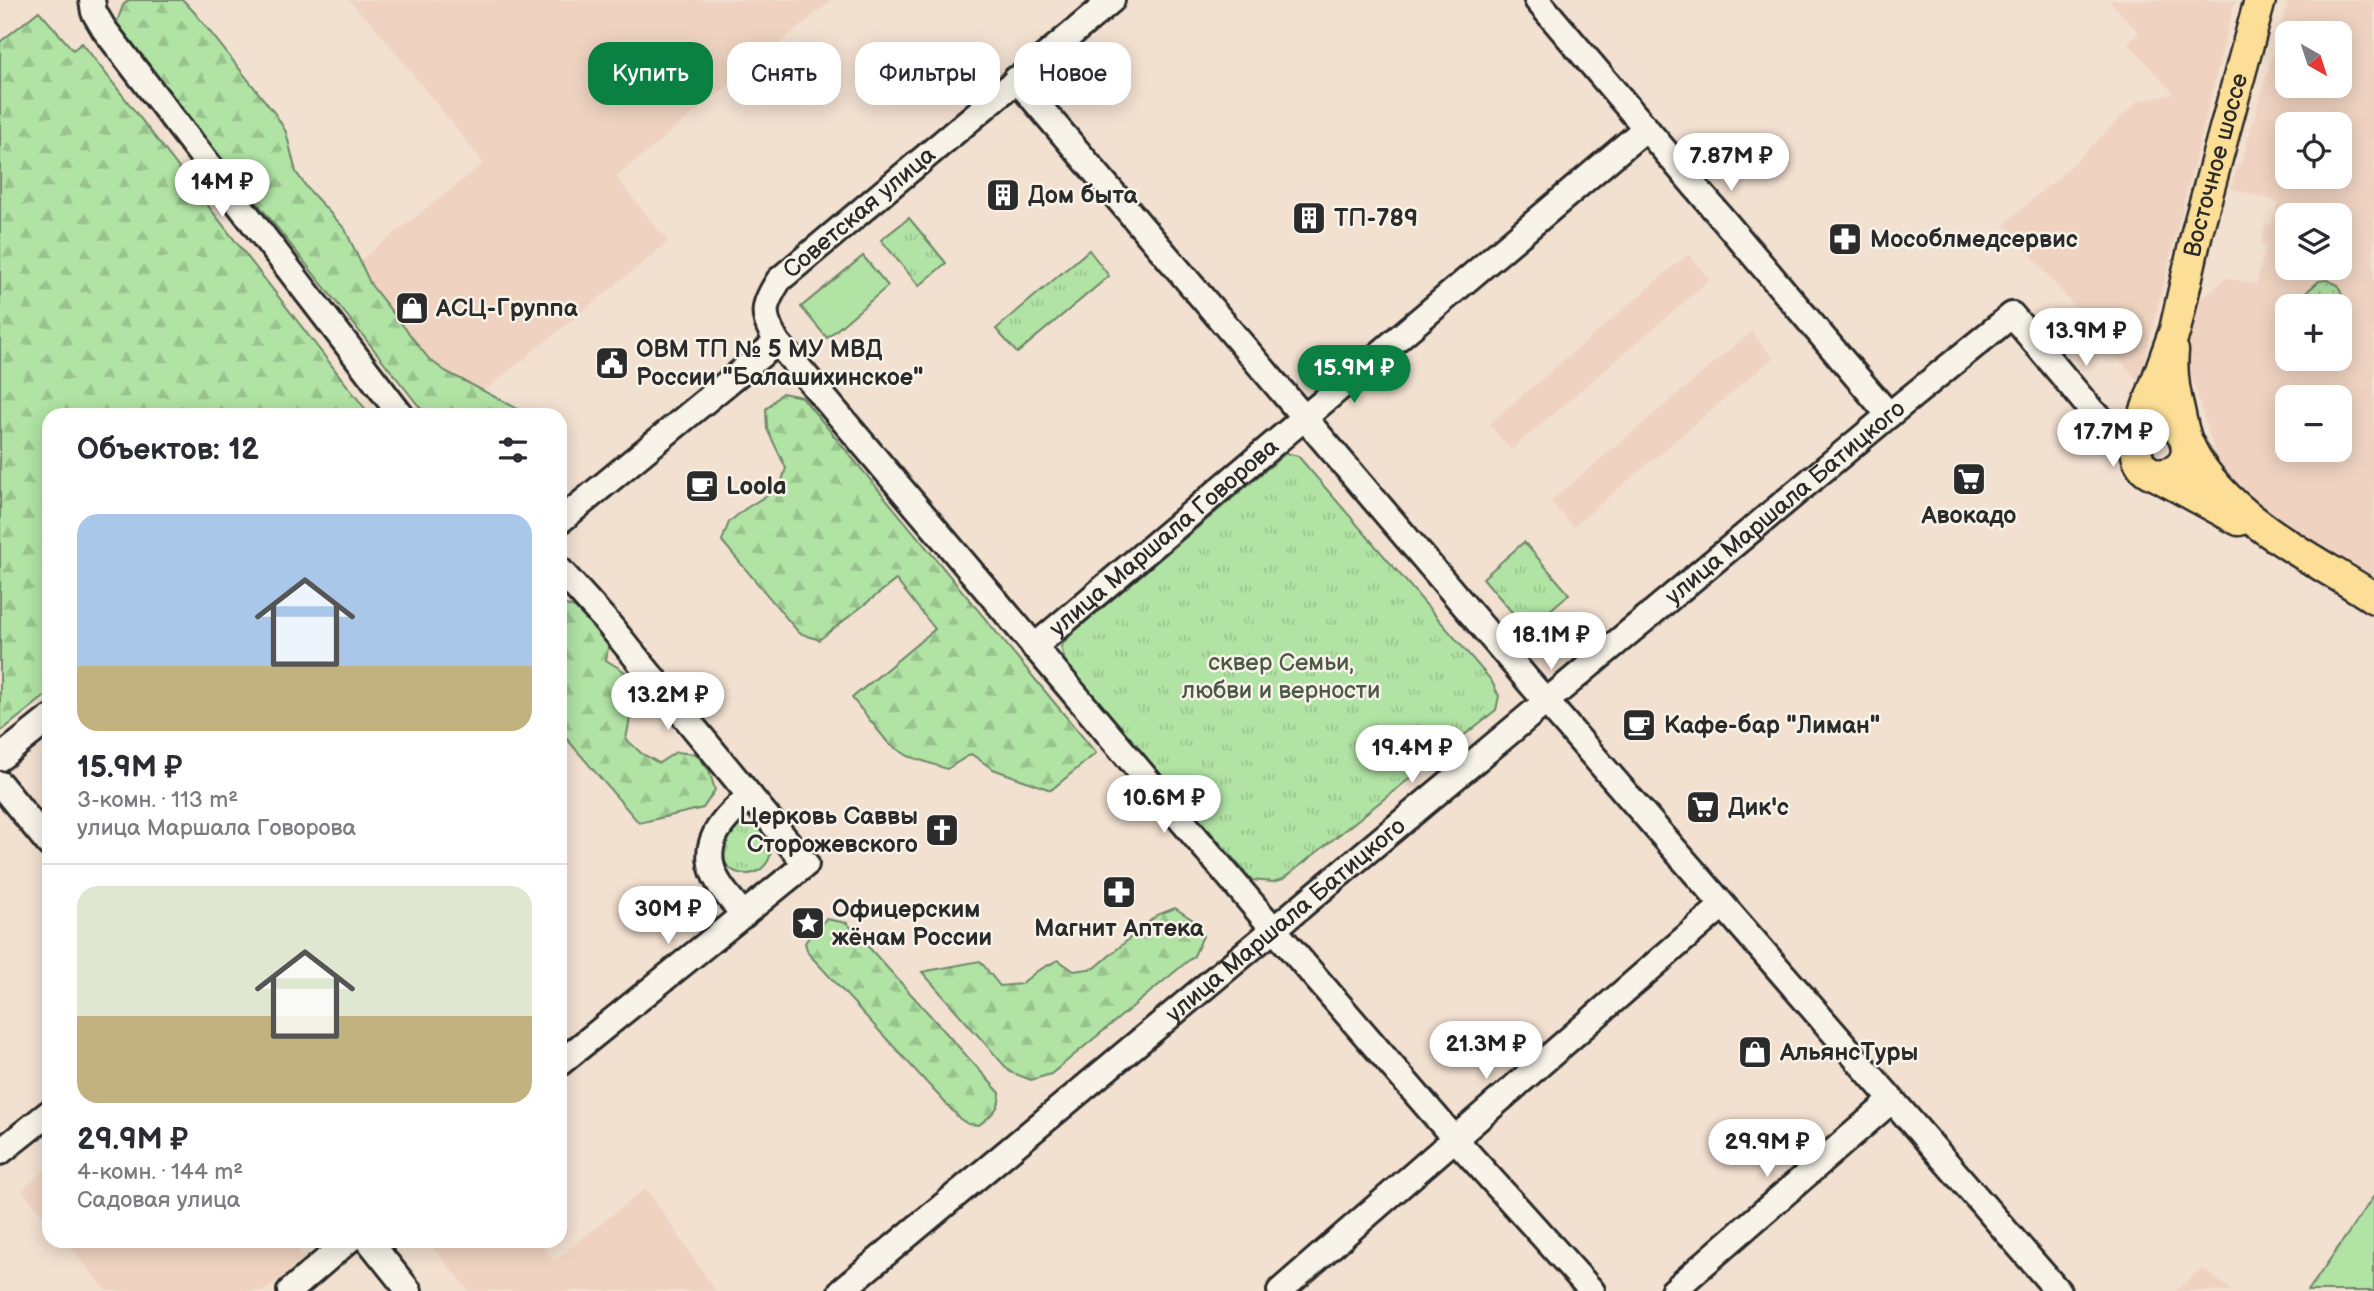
<!DOCTYPE html>
<html lang="ru">
<meta charset="utf-8">
<style>
:root{--surface:#fff;--page:#f7f7f7;--text:#2b2b33;--muted:#7c7c81;--line:#e1e1e2;--accent:#0b8043}
body{margin:0;font-family:"Balsamiq Sans",sans-serif;background:var(--page);color:var(--text);height:100vh;display:flex;flex-direction:column;font-size:26px;white-space:nowrap}
*{box-sizing:border-box;margin:0}
p{font-size:23px;color:var(--muted)}
.icon{flex:none;width:38px;height:38px;fill:none;stroke:currentColor;stroke-width:2;stroke-linecap:round;stroke-linejoin:round}
.map{position:relative;flex:1;overflow:hidden}
.details{position:absolute;left:42px;top:408px;width:525px;height:840px;display:flex;flex-direction:column;background:var(--surface);border-radius:21px;box-shadow:0 4px 18px #0003}
.details>*{flex:none}
.top-card{position:absolute;left:588px;top:42px;width:665px;height:63px;display:flex;gap:14px}
.needle{width:46px;rotate:141deg}
.fabs{position:absolute;left:2275px;top:21px;display:grid;gap:14px}
.fabs a{display:grid;place-items:center;width:77px;height:77px;border-radius:14px;background:var(--surface);box-shadow:0 4px 18px #0003;font-size:35px}
.price{position:absolute;translate:-50% -60px;padding:0 16px;border-radius:24px;background:#fff;color:#222;font-size:23px;line-height:46px;filter:drop-shadow(0 2px 4px #0008)}
.price::after{content:'';position:absolute;left:50%;top:42px;width:21px;height:16px;margin-left:-10px;background:inherit;clip-path:polygon(0 0,100% 0,50% 100%)}
.price.current{background:var(--accent);color:#fff}
ul{padding:0;list-style:none}
li{display:grid;align-content:center;gap:14px;height:371px;padding:0 35px}
li+li{border-top:2px solid var(--line)}
li span{display:grid;place-items:center;height:217px;border-radius:21px;color:#555}
li>.icon{margin-inline-start:auto}
span .icon{width:126px;height:126px;fill:#fffc;stroke-width:1}
li b{font-size:30px}
h2{display:flex;justify-content:space-between;align-items:center;height:84px;padding:0 35px;font-size:30px}
.chip{padding:0 24px;border-radius:21px;background:var(--surface);box-shadow:0 4px 18px #0003;font-size:24px;line-height:63px}
.chip.current{background:var(--accent);color:#fff}
.map>svg:first-child{display:block}
.built{fill:#efd3c0;fill-rule:evenodd}
.grass{fill:url(#grass-dots);stroke:#6e8768;stroke-width:2}
.forest{fill:url(#forest-firs);stroke:#6e8768;stroke-width:2}
.park{fill:url(#park-tufts);stroke:#6e8768;stroke-width:2}
.garden{fill:#b0e3a4;stroke:#6e8768;stroke-width:2}
.lines{fill:none;stroke-linecap:round;stroke-linejoin:round}
.minor-casing{stroke:#2b2b2b;stroke-width:30}
.major-casing{stroke:#2b2b2b;stroke-width:35}
.minor{stroke:#f7f3e8;stroke-width:24}
.major{stroke:#fcde96;stroke-width:30}
.labels{text-anchor:middle;stroke-width:5;stroke-linejoin:round;paint-order:stroke}
.street-label{font-size:24px;fill:#2b2b2b;stroke:#f7f3e8}
.poi-label{font-size:24px;font-weight:bold;fill:#2b2b2b;stroke:#f7f3e8;text-anchor:start}
.park-label{font-size:24px;fill:#4c5949;stroke:#f7f3e8}
</style>
<div class="map">
<svg width="2374" height="1291" viewBox="0 0 2374 1291">
<defs>
<pattern id="grass-dots" width="8" height="8" patternUnits="userSpaceOnUse" patternTransform="scale(1.75)"><rect width="8" height="8" fill="#b0e3a4"/><path d="M2 2h.1M6 6h.1" fill="none" stroke="#98c38d" stroke-width="1.8" stroke-linecap="round"/></pattern>
<pattern id="forest-firs" width="22" height="20" patternUnits="userSpaceOnUse" patternTransform="scale(1.75)"><rect width="22" height="20" fill="#b0e3a4"/><path d="M5 1l3.5 6h-7zM16 11l3.5 6h-7z" fill="#98c38d"/></pattern>
<pattern id="park-tufts" width="24" height="20" patternUnits="userSpaceOnUse" patternTransform="scale(1.75)"><rect width="24" height="20" fill="#b0e3a4"/><path d="M3 7l-1-3M5 7V3M7 7l1-3M15 17l-1-3M17 17v-4M19 17l1-3" fill="none" stroke="#98c38d"/></pattern>
</defs>
<rect width="100%" height="100%" fill="#f2e0d0"/>
<filter id="ink" filterUnits="userSpaceOnUse"><feTurbulence type="fractalNoise" baseFrequency=".0143" numOctaves="2"/><feDisplacementMap in="SourceGraphic" scale="14" xChannelSelector="R" yChannelSelector="G"/><feConvolveMatrix kernelMatrix="1 2 1 2 8 2 1 2 1" color-interpolation-filters="sRGB"/></filter>
<g filter="url(#ink)">
<g class="built">
<polygon points="349,0 832,0 616,177 668,242 463,408 348,270 484,163 379,32"/>
<polygon points="2109,0 2235,0 2139,382 2004,224 2068,169 2138,101 2174,94 2128,43 2139,33"/>
<path d="M2288 0H2374V579L2260 505 2220 471 2185 354 2196 304 2226 278 2256 284 2266 246 2261 244 2266 224 2271 225 2278 202 2231 188 2238 164H2241ZM2287 33H2340V86H2287ZM2287 124H2340V177H2287ZM2287 215H2340V268H2287ZM2287 306H2340V359H2287ZM2287 397H2340V450H2287Z"/>
<polygon points="1688,254 1710,280 1511,450 1489,424"/>
<polygon points="1751,332 1773,358 1573,527 1551,501"/>
<polygon points="49,1167 49,1222 22,1190"/>
<polygon points="646,1188 716,1291 469,1291 428,1241 538,1241 554,1261"/>
<polygon points="65,1241 290,1241 305,1259 264,1291 107,1291"/>
<polygon points="2202,1269 2234,1291 2175,1291"/>
</g>
<polygon class="grass" points="2327,280 2338,285 2343,298 2321,306 2291,306 2319,281"/>
<g class="forest">
<polygon points="129,0 183,0 195,13 276,115 286,132 296,172 308,189 345,229 371,285 429,359 445,371 518,409 523,415 426,415 116,25 123,5"/>
<polygon points="39,11 73,50 82,43 370,415 49,415 49,693 0,732 0,42"/>
<polygon points="782,393 802,397 1096,753 1051,790 993,769 971,754 947,769 908,756 889,744 852,698 935,629 896,580 819,640 799,633 722,541 729,522 745,509 780,487 786,468 767,429 766,409"/>
<polygon points="560,603 575,608 609,642 606,660 640,681 644,702 630,719 626,739 641,753 659,763 676,752 696,754 709,770 715,790 703,808 639,823 560,731"/>
<polygon points="1175,908 1193,920 1203,936 1194,956 1051,1074 1031,1080 1010,1072 922,972 980,961 1000,986 1021,984 1037,971 1058,960 1074,971 1095,968 1157,915"/>
<path d="M826 919 847 923 1000 1093C1000 1110 991 1115 979 1125L968 1124 960 1119 808 953 805 943 811 934Z"/>
</g>
<g class="park">
<polygon points="909,218 946,263 919,286 881,240"/>
<polygon points="1089,250 1109,276 1017,353 996,329"/>
<polygon points="1286,453 1298,456 1491,680 1499,696 1496,710 1283,879 1273,882 1252,880 1066,666 1061,646 1075,631"/>
<polygon points="1524,542 1569,594 1527,630 1483,578"/>
<circle cx="746" cy="849" r="25"/>
</g>
<g class="garden">
<polygon points="863,256 888,286 827,338 801,307"/>
<polygon points="2374,1196 2374,1291 2308,1291"/>
</g>
<g class="lines">
<g class="minor-casing">
<g id="minor">
<polyline points="92,0 94,12 104,29 401,415"/>
<path d="M1112 0 779 280C762 307 761 314 777 342L1259 912 1455 1139 1592 1291"/>
<polyline points="1537,0 1889,415"/>
<polyline points="1016,79 1531,684 2058,1291"/>
<polyline points="560,521 777,342"/>
<polyline points="560,570 606,621 806,864 560,1063"/>
<path id="s1" d="M1034 647 1646 128"/>
<polyline points="0,758 49,719"/>
<polyline points="0,784 49,844"/>
<path d="M744 915C736 905 726 895 720 885 695 846 722 820 750 796"/>
<polyline points="0,1152 49,1113"/>
<polyline points="369,1241 409,1291"/>
<polyline points="290,1291 348,1241"/>
<path id="s2" d="M841 1291 1889 415 2012 315 2093 412 2134 446"/>
<polyline points="1280,1291 1722,906"/>
<polyline points="1673,1291 1891,1101"/>
</g>
</g>
<g class="major-casing">
<g id="major">
<path d="M2173 351C2171 370 2174 391 2179 410 2181 420 2183 431 2187 441 2218 515 2311 556 2374 598"/>
<path id="s3" d="M2138 433C2175 393 2211 464 2165 474 2140 479 2132 452 2138 433L2175 330 2197 232 2260 0"/>
<polyline points="2145,469 2239,520"/>
</g>
</g>
<use href="#minor" class="minor"/>
<use href="#major" class="major"/>
</g>
</g>
<defs>
<g id="building-square" transform="scale(1.75)"><rect x="-9" y="-9" width="18" height="18" rx="4" fill="#2b2b2b" stroke="#f7f3e8"/><path d="M-4-6H4V6H1V3H-1V6H-4ZM-2.5-4.3h1.7v1.8h-1.7ZM.8-4.3h1.7v1.8H.8ZM-2.5-1h1.7V.8h-1.7ZM.8-1h1.7V.8H.8Z" fill="#fff"/></g>
<g id="pharmacy-square" transform="scale(1.75)"><rect x="-9" y="-9" width="18" height="18" rx="4" fill="#2b2b2b" stroke="#f7f3e8"/><path d="M-2-6h4v4h4v4h-4v4h-4v-4h-4v-4h4Z" fill="#fff"/></g>
<g id="shop-square" transform="scale(1.75)"><rect x="-9" y="-9" width="18" height="18" rx="4" fill="#2b2b2b" stroke="#f7f3e8"/><path d="M-5-2.5h2.3a2.7 3.5 0 0 1 5.4 0H5L5.5 6h-11ZM-1.5-2.5h3a1.5 2.3 0 0 0-3 0Z" fill="#fff"/></g>
<g id="civic-square" transform="scale(1.75)"><rect x="-9" y="-9" width="18" height="18" rx="4" fill="#2b2b2b" stroke="#f7f3e8"/><path d="M-.6-6.5H3V-4.5H.6V-3L4-1V1h2V6H-6V1h2V-1L-.6-3ZM-1.2 2.5V6h2.4V2.5Z" fill="#fff"/></g>
<g id="supermarket-square" transform="scale(1.75)"><rect x="-9" y="-9" width="18" height="18" rx="4" fill="#2b2b2b" stroke="#f7f3e8"/><path d="M-6-5.5h2.5l.6 2H6L4.5 2H-2.5L-4.4-4H-6ZM-1.5 3.2a1.3 1.3 0 1 0 .1 0ZM3 3.2a1.3 1.3 0 1 0 .1 0Z" fill="#fff"/></g>
<g id="cafe-square" transform="scale(1.75)"><rect x="-9" y="-9" width="18" height="18" rx="4" fill="#2b2b2b" stroke="#f7f3e8"/><path d="M-5.5-4.5H6V0H3Q3 3.5 0 3.5H-2.5Q-5.5 3.5-5.5 0ZM3-3.2v2h1.7v-2ZM-6 4.5H4V6H-6Z" fill="#fff"/></g>
<g id="church-square" transform="scale(1.75)"><rect x="-9" y="-9" width="18" height="18" rx="4" fill="#2b2b2b" stroke="#f7f3e8"/><path d="M-1.2-6h2.4v3.5h3.3v2.4h-3.3V6h-2.4V-.1h-3.3v-2.4h3.3Z" fill="#fff"/></g>
<g id="sight-square" transform="scale(1.75)"><rect x="-9" y="-9" width="18" height="18" rx="4" fill="#2b2b2b" stroke="#f7f3e8"/><path d="M0-6L1.8-2.2L6-1.7L2.9 1.2L3.7 5.4L0 3.3L-3.7 5.4L-2.9 1.2L-6-1.7L-1.8-2.2Z" fill="#fff"/></g>
</defs>
<g fill-rule="evenodd">
<use href="#building-square" x="1003" y="195"/>
<use href="#building-square" x="1309" y="218"/>
<use href="#pharmacy-square" x="1845" y="239"/>
<use href="#shop-square" x="412" y="308"/>
<use href="#civic-square" x="612" y="363"/>
<use href="#supermarket-square" x="1969" y="479"/>
<use href="#cafe-square" x="702" y="486"/>
<use href="#cafe-square" x="1639" y="725"/>
<use href="#supermarket-square" x="1703" y="807"/>
<use href="#church-square" x="942" y="830"/>
<use href="#pharmacy-square" x="1119" y="892"/>
<use href="#sight-square" x="808" y="923"/>
<use href="#shop-square" x="1755" y="1052"/>
</g>
<g class="labels">
<g class="street-label">
<text dy="8" stroke="none"><textPath href="#s3" startOffset="444">Восточное шоссе</textPath></text>
<text transform="translate(859 212) rotate(-40)" y="8">Советская улица</text>
<text dy="8" stroke="none"><textPath href="#s2" startOffset="1230">улица Маршала Батицкого</textPath></text>
<text dy="8" stroke="none"><textPath href="#s1" startOffset="170">улица Маршала Говорова</textPath></text>
<text dy="8" stroke="none"><textPath href="#s2" startOffset="579">улица Маршала Батицкого</textPath></text>
</g>
<g class="poi-label">
<text x="1028" y="203">Дом быта</text>
<text x="1334" y="226">ТП-789</text>
<text x="1870" y="247">Мособлмедсервис</text>
<text x="436" y="316">АСЦ-Группа</text>
<text x="636" y="357">ОВМ ТП № 5 МУ МВД<tspan x="636" dy="28">России "Балашихинское"</tspan></text>
<text x="726" y="494">Loola</text>
<text x="1969" y="523" text-anchor="middle">Авокадо</text>
<text x="1664" y="733">Кафе-бар "Лиман"</text>
<text x="1728" y="815">Дик'с</text>
<text x="918" y="824" text-anchor="end">Церковь Саввы<tspan x="918" dy="28">Сторожевского</tspan></text>
<text x="832" y="917">Офицерским<tspan x="832" dy="28">жёнам России</tspan></text>
<text x="1119" y="936" text-anchor="middle">Магнит Аптека</text>
<text x="1780" y="1060">АльянсТуры</text>
</g>
<g class="park-label">
<text x="1281" y="670">сквер Семьи,<tspan x="1281" dy="28">любви и верности</tspan></text>
</g>
</g>
</svg>
<div class="fabs">
<a><svg class="needle" viewBox="-14 -14 28 28"><path d="M0-13l5 13h-10z" fill="#e53935"/><path d="M0 13l5-13h-10z" fill="#7c7c81"/></svg></a>
<a><svg class="icon" aria-label="locate" viewBox="0 0 24 24"><circle cx="12" cy="12" r="6"/><path d="M12 2v4M12 18v4M2 12h4M18 12h4"/></svg></a>
<a><svg class="icon" aria-label="layers" viewBox="0 0 24 24"><path d="M12 4l9 5-9 5-9-5zM3 14l9 5 9-5"/></svg></a>
<a>+</a>
<a>−</a>
</div>
<b class="price" style="left:1731px;top:193px">7.87M ₽</b>
<b class="price" style="left:222px;top:219px">14M ₽</b>
<b class="price" style="left:2086px;top:368px">13.9M ₽</b>
<b class="price current" style="left:1354px;top:405px">15.9M ₽</b>
<b class="price" style="left:2113px;top:469px">17.7M ₽</b>
<b class="price" style="left:1551px;top:672px">18.1M ₽</b>
<b class="price" style="left:668px;top:732px">13.2M ₽</b>
<b class="price" style="left:1412px;top:785px">19.4M ₽</b>
<b class="price" style="left:1164px;top:835px">10.6M ₽</b>
<b class="price" style="left:668px;top:946px">30M ₽</b>
<b class="price" style="left:1486px;top:1081px">21.3M ₽</b>
<b class="price" style="left:1767px;top:1179px">29.9M ₽</b>
<div class="top-card">
<a class="chip current">Купить</a>
<a class="chip">Снять</a>
<a class="chip">Фильтры</a>
<a class="chip">Новое</a>
</div>
<section class="details">
<h2>Объектов: 12<svg class="icon" aria-label="filters" viewBox="0 0 24 24"><path d="M4 7h16M4 17h16"/><circle cx="9" cy="7" r="2"/><circle cx="15" cy="17" r="2"/></svg></h2>
<ul>
<li><span style="background:linear-gradient(#a9c7e8 70%,#c2b280 0)"><svg class="icon" aria-label="home" viewBox="0 0 24 24"><path d="M3 11l9-7 9 7M6 9v11h12V9"/></svg></span><div><b>15.9M ₽</b><p>3-комн. · 113 m²</p><p>улица Маршала Говорова</p></div></li>
<li><span style="background:linear-gradient(#dfe7d0 60%,#c2b280 0)"><svg class="icon" aria-label="home" viewBox="0 0 24 24"><path d="M3 11l9-7 9 7M6 9v11h12V9"/></svg></span><div><b>29.9M ₽</b><p>4-комн. · 144 m²</p><p>Садовая улица</p></div></li>
</ul>
</section>
</div>
